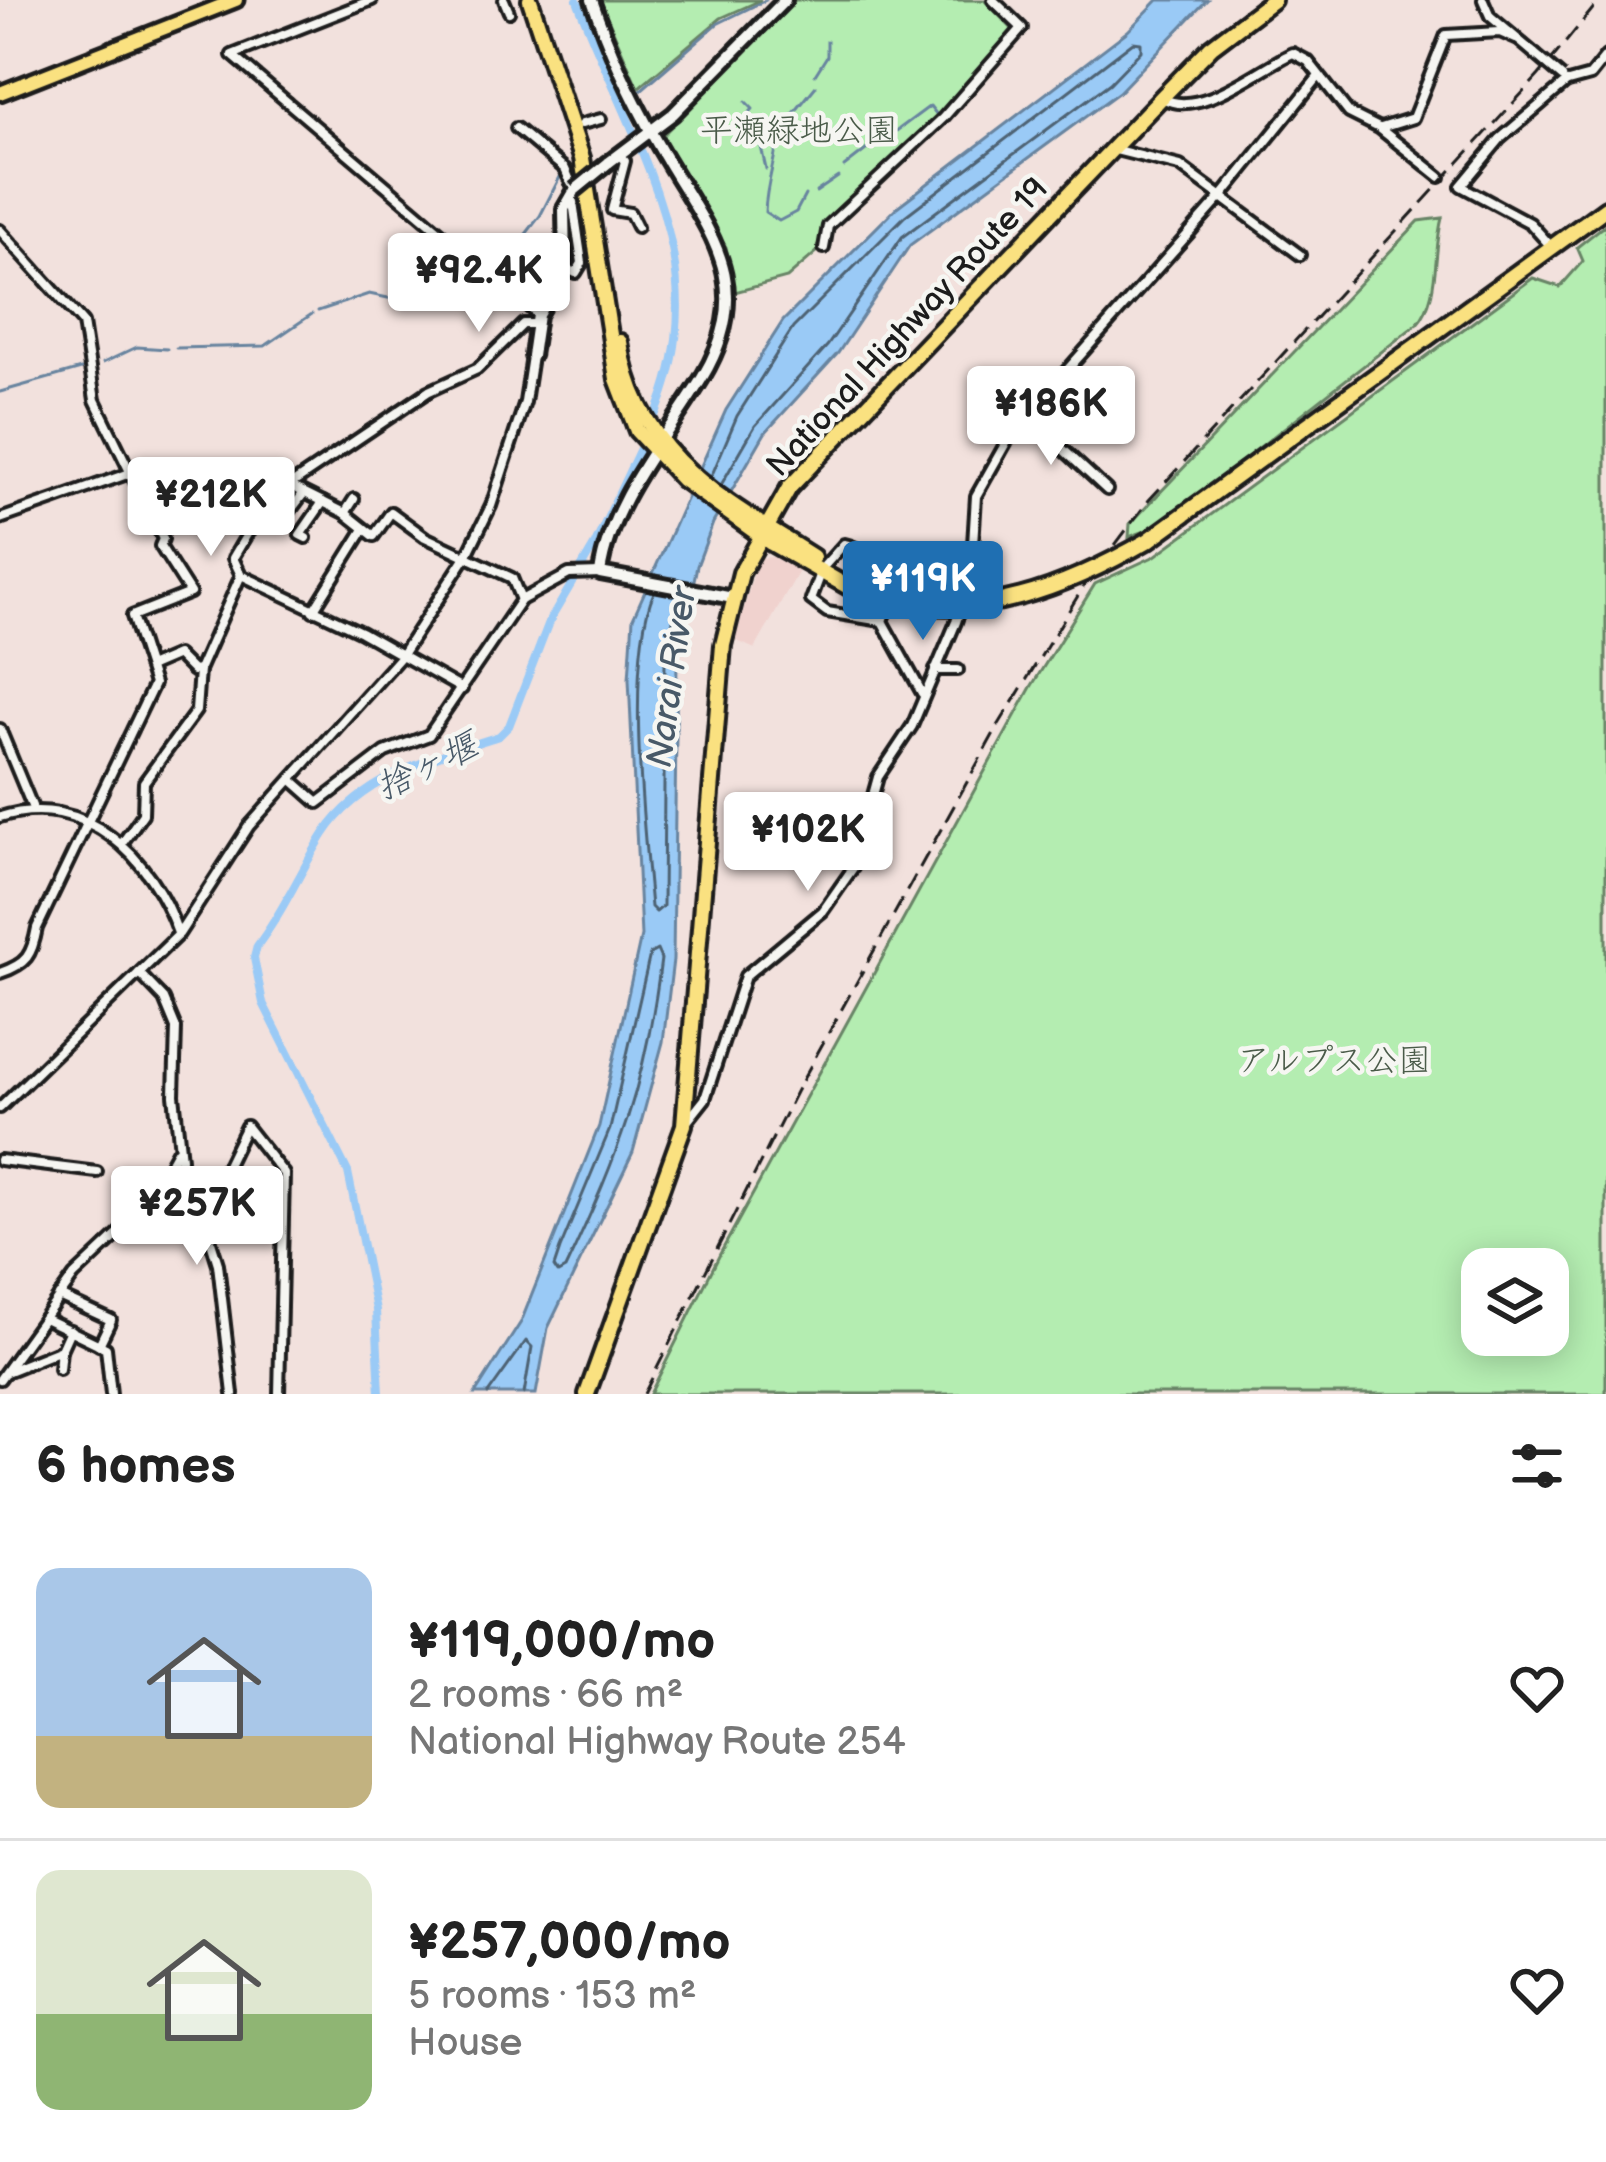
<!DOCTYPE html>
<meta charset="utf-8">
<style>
:root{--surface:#fff;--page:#f6f6f6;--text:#222;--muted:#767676;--line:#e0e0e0;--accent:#1f6fb2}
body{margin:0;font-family:"Balsamiq Sans","Klee One",sans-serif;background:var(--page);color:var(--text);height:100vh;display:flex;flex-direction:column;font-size:45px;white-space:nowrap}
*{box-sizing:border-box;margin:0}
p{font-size:39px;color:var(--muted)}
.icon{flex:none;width:66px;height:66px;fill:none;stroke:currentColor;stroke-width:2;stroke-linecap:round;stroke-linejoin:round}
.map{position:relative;height:1394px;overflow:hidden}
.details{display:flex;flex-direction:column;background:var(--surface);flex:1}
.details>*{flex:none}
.controls{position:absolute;left:1461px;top:1248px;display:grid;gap:24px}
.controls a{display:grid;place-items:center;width:108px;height:108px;border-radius:24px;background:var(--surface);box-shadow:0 6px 30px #0003;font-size:60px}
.price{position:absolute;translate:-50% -102px;padding:0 27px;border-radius:12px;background:#fff;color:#222;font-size:39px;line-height:78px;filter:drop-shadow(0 3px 6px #0008)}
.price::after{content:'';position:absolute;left:50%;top:72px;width:36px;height:27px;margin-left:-18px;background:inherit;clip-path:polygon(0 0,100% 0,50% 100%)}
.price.on{background:var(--accent);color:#fff}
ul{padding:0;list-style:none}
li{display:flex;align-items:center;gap:36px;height:300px;padding:0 36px}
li+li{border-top:3px solid var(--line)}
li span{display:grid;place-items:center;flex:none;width:336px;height:240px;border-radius:24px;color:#555}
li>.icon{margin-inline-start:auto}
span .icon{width:144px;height:144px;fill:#fffc;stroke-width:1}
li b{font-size:51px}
h2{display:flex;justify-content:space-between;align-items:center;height:144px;padding:0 36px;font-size:51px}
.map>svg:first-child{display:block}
.built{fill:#f0d2ce}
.green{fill:#b4edb1;stroke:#688466;stroke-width:3;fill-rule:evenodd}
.water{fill:#9acaf6;stroke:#68849f;stroke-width:3}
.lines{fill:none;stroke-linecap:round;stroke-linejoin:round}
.shore{stroke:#4e6273;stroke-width:3}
.stream{stroke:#68849f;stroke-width:3}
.canal{stroke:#9acaf6;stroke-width:8}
.street-casing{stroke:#1c1c1c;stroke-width:16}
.secondary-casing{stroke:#1c1c1c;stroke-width:20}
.primary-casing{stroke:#1c1c1c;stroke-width:21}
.highway-casing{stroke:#1c1c1c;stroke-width:22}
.street{stroke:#f6f6f2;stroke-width:8}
.secondary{stroke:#f6f6f2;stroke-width:10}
.primary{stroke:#fae180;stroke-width:12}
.highway{stroke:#fae180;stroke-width:14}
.rail{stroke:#1c1c1c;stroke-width:3;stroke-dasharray:18 9;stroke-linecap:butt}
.street-bridge-casing{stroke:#1c1c1c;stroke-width:16;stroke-linecap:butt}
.secondary-bridge-casing{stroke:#1c1c1c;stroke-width:20;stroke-linecap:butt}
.highway-bridge-casing{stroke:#1c1c1c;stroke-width:22;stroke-linecap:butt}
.street-bridge{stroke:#f6f6f2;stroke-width:8}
.secondary-bridge{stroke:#f6f6f2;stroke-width:10}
.highway-bridge{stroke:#fae180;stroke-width:14}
.labels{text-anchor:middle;stroke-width:9;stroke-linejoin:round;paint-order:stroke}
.park-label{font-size:33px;fill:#4a5b49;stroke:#f6f6f2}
.street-label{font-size:33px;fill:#1c1c1c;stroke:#f6f6f2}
.water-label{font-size:36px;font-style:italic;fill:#485968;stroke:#f6f6f2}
</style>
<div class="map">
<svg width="1606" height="1394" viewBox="0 0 1606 1394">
<rect width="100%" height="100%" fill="#f2e1dd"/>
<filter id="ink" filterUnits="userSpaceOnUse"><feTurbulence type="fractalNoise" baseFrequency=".00833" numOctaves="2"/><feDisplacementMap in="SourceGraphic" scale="24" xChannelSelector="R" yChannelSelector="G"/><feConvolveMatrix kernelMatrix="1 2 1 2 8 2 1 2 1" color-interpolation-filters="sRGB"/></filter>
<g filter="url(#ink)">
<polygon class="built" points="773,557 799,571 755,649 735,640 758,558"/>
<g class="green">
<polygon points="600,0 761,0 721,18 638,88"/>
<polygon points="795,0 984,0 1015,32 947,110 851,206 826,223 818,251 787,278 735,292 726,247 660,138"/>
<path d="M1442 218C1433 252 1440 299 1417 324L1159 526 1129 537 1130 524 1419 221Z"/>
<path d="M1606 224V1394H650L720 1254 1031 687 1095 584 1155 556 1533 278 1560 287 1583 261 1577 247ZM1482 1269H1548V1335H1482Z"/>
</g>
<polygon class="water" points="1158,0 1207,0 1119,92 910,245 838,353 765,433 713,523 697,566 677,660 673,960 663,1042 633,1152 548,1328 536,1394 475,1394 521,1322 599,1126 641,936 629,679 633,618 726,410 783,321 897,207 1128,31"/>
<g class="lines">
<g class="shore">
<polyline points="711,477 737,416 793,328 905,216 1133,42 1141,43 1141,51 1110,83 902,237 828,345 755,426 721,485"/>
<path d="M654 592C625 659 644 830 651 907L656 912 663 906 665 660 678 596"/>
<path d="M657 950 661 959C646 1083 618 1158 565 1269L558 1273 554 1267 560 1249 610 1129 650 954Z"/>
<polyline points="488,1394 526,1341 532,1347 524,1394"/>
</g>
<g class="stream">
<polyline points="815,75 827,56 827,41"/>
<polyline points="641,90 717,24 766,0"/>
<polyline points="746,102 753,109 743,119 759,138 766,169"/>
<polyline points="790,118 816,86"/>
<path d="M779 126C778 155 766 180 765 212L779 221 796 212 805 195"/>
<polyline points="895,132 930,106 937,115"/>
<polyline points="844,167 884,136"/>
<polyline points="816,192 838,177"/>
<polyline points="495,274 540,216 561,175"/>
<polyline points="318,311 369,294 426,306 449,304 488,281"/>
<polyline points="176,348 265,346 312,314"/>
<polyline points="103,363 137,347 167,349"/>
<polyline points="0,392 81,369"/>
</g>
<g class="canal">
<path d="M577 0C631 144 725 268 650 427"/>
<path d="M380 1394 376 1310 348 1172 263 1003 254 958 257 946C284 911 300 871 324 834 361 777 437 756 499 736L509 726 549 622 595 544 644 440"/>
</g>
<g class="street-casing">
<g id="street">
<polyline points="372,0 232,55 538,315"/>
<polyline points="504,0 509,12"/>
<polyline points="1483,0 1490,16 1535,54"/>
<polyline points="1568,82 1590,76 1606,56"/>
<path d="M1163 98C1199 120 1262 66 1293 53L1308 61 1349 113 1379 128 1440 177"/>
<polyline points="582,124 601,119"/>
<polyline points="516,128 565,169 571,183"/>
<polyline points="1381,128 1413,118 1446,35 1500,32 1516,39"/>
<polyline points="1112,149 1180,166 1300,255"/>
<polyline points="619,155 625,161 612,210 630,213 637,227"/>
<path d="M0 230 83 323 95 400 163 539 160 546 190 593 132 616 154 684 37 928C32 955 27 964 0 973"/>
<polyline points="1547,242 1530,223 1461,186 1500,139 1567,82"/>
<polyline points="824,248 828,226 943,118 1022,28 993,0"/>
<polyline points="565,268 576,273 582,263 573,202"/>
<polyline points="1025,414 1107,490"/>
<polyline points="293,487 345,513 374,536 391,512 425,537 512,578 521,600"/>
<polyline points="345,513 354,499"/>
<polyline points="0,519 133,472"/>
<polyline points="282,522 303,494"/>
<polyline points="306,538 300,535 323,502"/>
<path d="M825 565 844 544C861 547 894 571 892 592 892 601 885 612 882 621"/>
<polyline points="821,573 811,600 827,612 882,621 922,693"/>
<polyline points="313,611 364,529"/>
<polyline points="149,667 177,655 193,671 199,670"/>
<polyline points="935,670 958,670"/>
<polyline points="462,689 361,632 241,575 233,558 256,519 281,491 429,391 477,369 523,324 536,324"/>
<polyline points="0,729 32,806"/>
<polyline points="292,780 318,803 385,752 429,735 521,600 569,574 600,573"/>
<path d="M0 817C84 790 152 857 178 933"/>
<polyline points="123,842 143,814 144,782 196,711 199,670 241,575"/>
<polyline points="139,973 164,999 176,1028 174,1095 181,1159 172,1192 176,1205 208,1232 218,1264 233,1394"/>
<polyline points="0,1108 179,934 249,826 401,656 467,555 491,506 525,402 532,356"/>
<polyline points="686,1123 705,1099 745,976 823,911 853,868 878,777 912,726 956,622 971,577 976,496 1012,432 1222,196 1319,76"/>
<polyline points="0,1160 97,1172"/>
<polyline points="200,1221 246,1126 284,1174 279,1394"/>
<polyline points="59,1296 111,1320 99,1345"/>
<polyline points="44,1318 106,1348 111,1394"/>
<polyline points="59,1369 61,1350"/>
<polyline points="6,1372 61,1350 70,1330"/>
<polyline points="0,1379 74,1276 145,1209 177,1151"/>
</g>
</g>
<g class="secondary-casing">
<g id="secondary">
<path d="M592 0C609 50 631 97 657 143 704 227 761 280 702 378 666 438 610 501 600 573L733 598"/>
<polyline points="608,163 673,114 785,0"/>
<polyline points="532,356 538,315 565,268 564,209 575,190"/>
</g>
</g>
<g class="primary-casing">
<polyline id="primary" points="0,93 236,0"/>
</g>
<g class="highway-casing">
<g id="highway">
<polyline points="530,0 582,158 617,379 637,431 682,479 771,543 850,588 879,596"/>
<path d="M620 342C636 457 724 500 813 557"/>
<polyline points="1149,540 1606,208"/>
<polyline points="587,1394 684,1125 723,645 741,573 789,488 1162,97 1211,47 1273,0"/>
</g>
</g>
<use href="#street" class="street"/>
<use href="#secondary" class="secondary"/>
<use href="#primary" class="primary"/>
<use href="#highway" class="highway"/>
<polyline class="rail" points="644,1394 796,1092 998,726 1084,586 1149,500 1539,75 1600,0"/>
<g class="street-bridge-casing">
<polyline id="street-bridge" points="1535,54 1562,77"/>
</g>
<g class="secondary-bridge-casing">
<polyline id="secondary-bridge" points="575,190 608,163"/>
</g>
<g class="highway-bridge-casing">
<path id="highway-bridge" d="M883 598C976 625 1069 586 1149 540"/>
</g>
<use href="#street-bridge" class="street-bridge"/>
<use href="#secondary-bridge" class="secondary-bridge"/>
<use href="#highway-bridge" class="highway-bridge"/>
</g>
</g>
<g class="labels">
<g class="park-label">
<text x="799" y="141">平瀬緑地公園</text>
<text x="1334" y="1071">アルプス公園</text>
</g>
<g class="street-label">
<text transform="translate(906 326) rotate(-47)" y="12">National Highway Route 19</text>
</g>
<g class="water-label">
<text transform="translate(670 677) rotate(-82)" y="13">Narai River</text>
<text transform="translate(426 765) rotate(-26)" y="13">捨ヶ堰</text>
</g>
</g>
</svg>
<div class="controls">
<a><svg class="icon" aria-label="layers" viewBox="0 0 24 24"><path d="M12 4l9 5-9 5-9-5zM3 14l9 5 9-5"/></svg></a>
</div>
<b class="price" style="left:479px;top:335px">¥92.4K</b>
<b class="price" style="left:1051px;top:468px">¥186K</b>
<b class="price" style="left:211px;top:559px">¥212K</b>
<b class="price on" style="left:923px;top:643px">¥119K</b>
<b class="price" style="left:808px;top:894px">¥102K</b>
<b class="price" style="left:197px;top:1268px">¥257K</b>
</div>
<section class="details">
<h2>6 homes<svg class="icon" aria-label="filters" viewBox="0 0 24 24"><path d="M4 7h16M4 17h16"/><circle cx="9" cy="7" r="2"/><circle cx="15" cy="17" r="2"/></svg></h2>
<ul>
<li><span style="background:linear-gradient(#a9c7e8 70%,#c2b280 0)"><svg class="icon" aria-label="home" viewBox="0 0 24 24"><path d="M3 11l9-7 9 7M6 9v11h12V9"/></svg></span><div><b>¥119,000/mo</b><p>2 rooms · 66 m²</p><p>National Highway Route 254</p></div><svg class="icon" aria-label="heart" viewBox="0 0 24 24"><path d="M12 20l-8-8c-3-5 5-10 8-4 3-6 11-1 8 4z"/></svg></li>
<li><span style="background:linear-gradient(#dfe7d0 60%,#8fb573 0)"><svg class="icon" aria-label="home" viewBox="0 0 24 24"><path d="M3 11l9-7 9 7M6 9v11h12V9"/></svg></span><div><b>¥257,000/mo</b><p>5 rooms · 153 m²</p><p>House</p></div><svg class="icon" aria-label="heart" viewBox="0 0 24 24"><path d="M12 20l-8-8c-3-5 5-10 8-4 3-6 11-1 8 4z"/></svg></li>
</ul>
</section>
